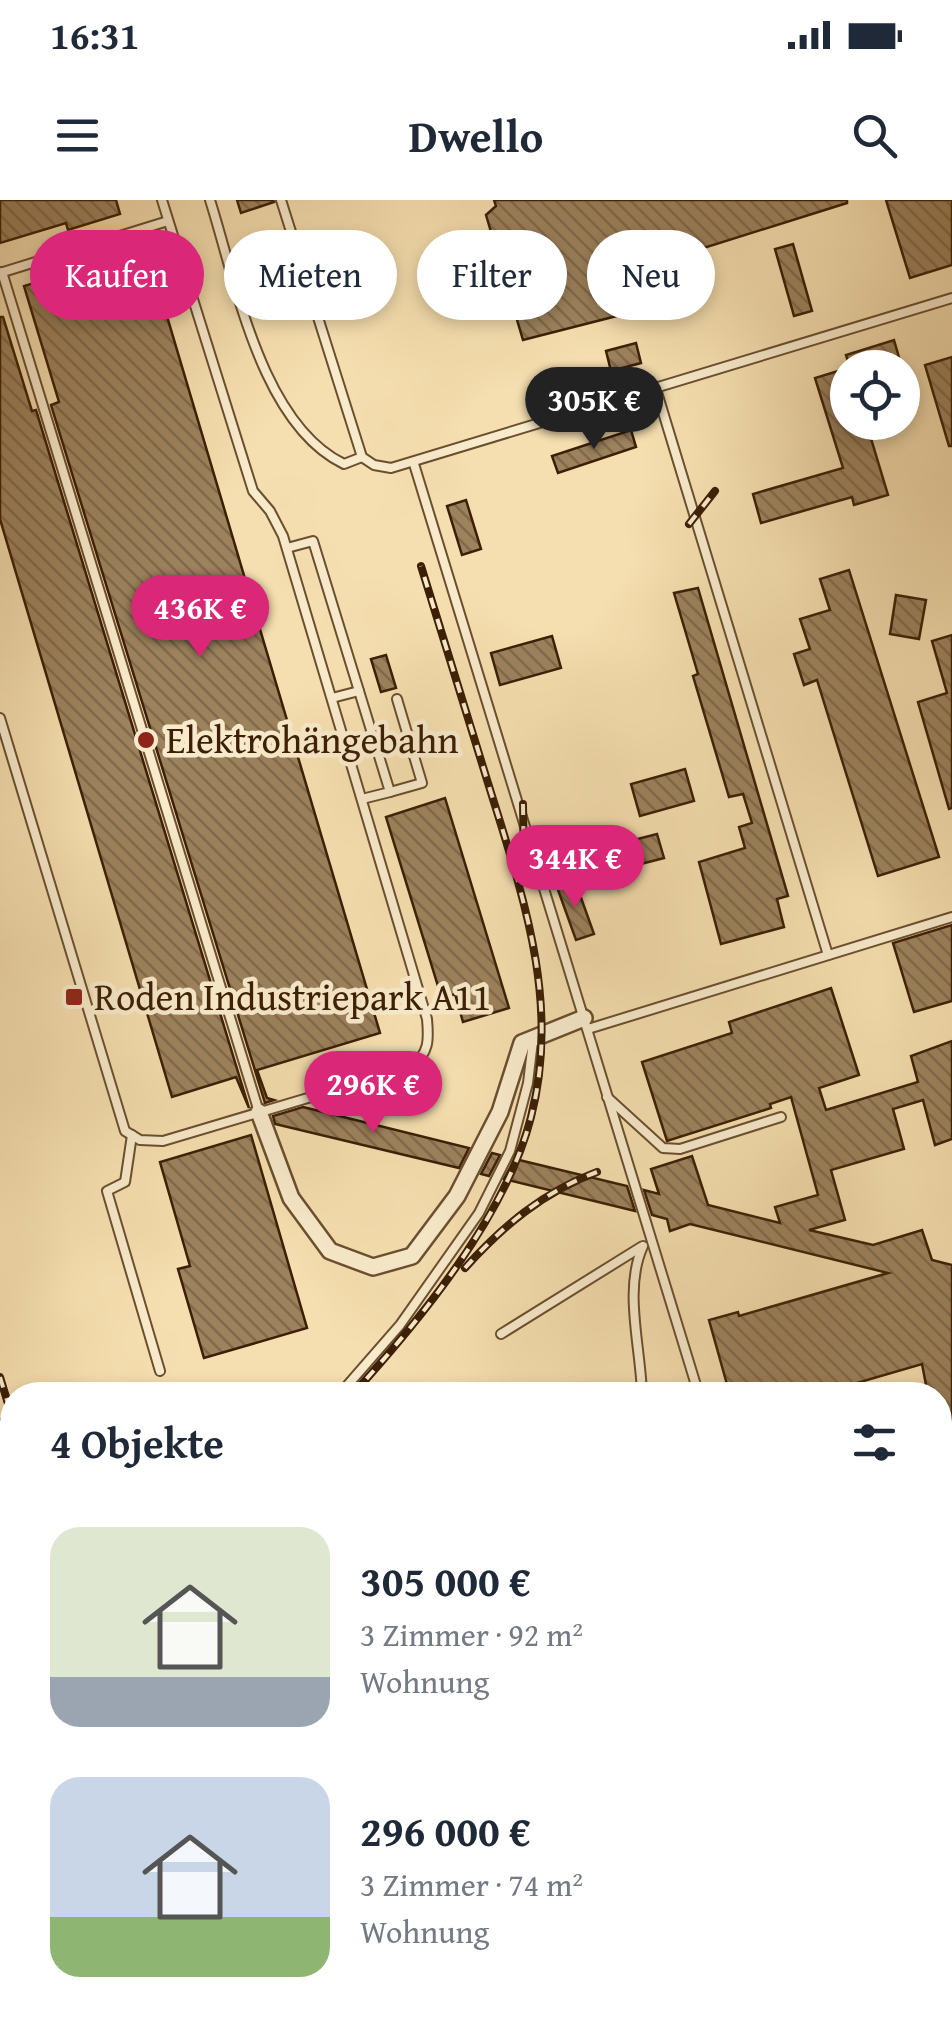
<!DOCTYPE html>
<html lang="de">
<meta charset="utf-8">
<style>
:root{--surface:#fff;--page:#f6f6f7;--text:#1f2937;--muted:#747a83;--accent:#db2777}
body{margin:0;font-family:"Gentium Book Plus",serif;background:var(--page);color:var(--text);height:100vh;display:flex;flex-direction:column;font-size:38px;white-space:nowrap}
*{box-sizing:border-box;margin:0}
p{font-size:32px;color:var(--muted)}
.icon{flex:none;width:55px;height:55px;fill:none;stroke:currentColor;stroke-width:2;stroke-linecap:round;stroke-linejoin:round}
.map{position:relative;flex:1;overflow:hidden}
.details{position:absolute;left:0px;top:1182px;width:952px;height:642px;display:flex;flex-direction:column;background:var(--surface);border-radius:40px 40px 0 0;box-shadow:0 5px 15px #0003}
.details>*{flex:none}
.top-card{position:absolute;left:30px;top:30px;width:892px;height:90px;display:flex;gap:20px}
.fabs{position:absolute;left:830px;top:150px;display:grid;gap:20px}
.fabs a{display:grid;place-items:center;width:90px;height:90px;border-radius:50%;background:var(--surface);box-shadow:0 5px 15px #0003;font-size:50px}
.price{position:absolute;translate:-50% -85px;padding:0 22px;border-radius:35px;background:var(--accent);color:#fff;font-size:32px;line-height:65px;filter:drop-shadow(0 2px 5px #0008)}
.price::after{content:'';position:absolute;left:50%;top:60px;width:30px;height:22px;margin-left:-15px;background:inherit;clip-path:polygon(0 0,100% 0,50% 100%)}
.price.active{background:#222;color:#fff}
ul{padding:0;list-style:none}
li{display:flex;align-items:center;gap:30px;height:250px;padding:0 50px}
li span{display:grid;place-items:center;flex:none;width:280px;height:200px;border-radius:30px;color:#555}
li>.icon{margin-inline-start:auto}
span .icon{width:120px;height:120px;fill:#fffc;stroke-width:1}
li b{font-size:42px}
h2{display:flex;justify-content:space-between;align-items:center;height:120px;padding:0 50px;font-size:42px}
.chip{padding:0 35px;border-radius:45px;background:var(--surface);box-shadow:0 5px 15px #0003;font-size:35px;line-height:90px}
.chip.active{background:var(--accent);color:#fff}
.status{display:flex;justify-content:space-between;align-items:center;height:70px;padding:0 50px;background:var(--surface);direction:ltr}
.status svg{height:28px;fill:currentColor}
header{display:flex;justify-content:space-between;align-items:center;height:130px;padding:0 50px;background:var(--surface);font-size:45px;font-weight:700}
.map>svg:first-child{display:block}
.building{fill:url(#building-back-hatch);stroke:#3c1f04;stroke-width:2.5}
.lines{fill:none;stroke-linecap:round;stroke-linejoin:round}
.service-casing{stroke:#6a4f2f;stroke-width:12}
.minor-casing{stroke:#6a4f2f;stroke-width:20}
.path{stroke:#3c1f04;stroke-width:2.5;stroke-dasharray:8 5;stroke-linecap:butt}
.service{stroke:#f8eacb;stroke-width:8}
.minor{stroke:#f8eacb;stroke-width:15}
.rail-casing{stroke:#3c1f04;stroke-width:8}
.rail{stroke:#f8eacb;stroke-width:4;stroke-dasharray:11;stroke-linecap:butt}
.poi-dot{fill:#8f2418;stroke:#f8eacb;stroke-width:4}
.labels{text-anchor:middle;stroke-width:9;stroke-linejoin:round;paint-order:stroke}
.poi-label{font-size:38px;fill:#3c1f04;stroke:#f8eacb;text-anchor:start}
</style>
<div class="status"><b>16:31</b><svg viewBox="0 0 49 12"><path d="M0 12V9h3v3zM5 12V6h3v6zM10 12V3h3v9zM15 12V0h3v12zM26 1h20v11H26zM47 4h2v5h-2z"/></svg></div>
<header><svg class="icon" aria-label="menu" viewBox="0 0 24 24"><path d="M4 6h16M4 12h16M4 18h16"/></svg>Dwello<svg class="icon" aria-label="search" viewBox="0 0 24 24"><circle cx="10" cy="10" r="6"/><path d="M15 15l6 6"/></svg></header>
<div class="map">
<svg width="952" height="1823" viewBox="0 0 952 1823">
<defs>
<pattern id="building-back-hatch" width="6" height="6" patternUnits="userSpaceOnUse" patternTransform="scale(2.5)"><rect width="6" height="6" fill="#9c825d"/><path d="M-1 5l2 2M0 0l6 6M5-1l2 2" fill="none" stroke="#806a4b"/></pattern>
</defs>
<rect width="100%" height="100%" fill="#f5deaf"/>
<filter id="stains"><feTurbulence type="fractalNoise" baseFrequency=".002" numOctaves="4"/><feColorMatrix values="0 0 0 0 .2 0 0 0 0 .09 0 0 0 0 .02 0 0 0 .5 -.17"/></filter>
<radialGradient id="worn" r=".72"><stop offset=".6" stop-color="#630" stop-opacity="0"/><stop offset="1" stop-color="#630" stop-opacity=".3"/></radialGradient>
<g class="building">
<polygon points="0,0 116,0 120,14 68,30 66,23 0,43"/>
<polygon points="237,0 273,0 274,2 241,13"/>
<polygon points="494,0 847,0 847,3 675,57 687,98 523,140 486,15 496,6"/>
<polygon points="886,0 952,0 952,65 910,78"/>
<polygon points="793,44 812,111 794,116 775,49"/>
<polygon points="147,49 380,833 257,870 267,898 274,900 265,903 51,205 59,202 24,86"/>
<polygon points="0,117 3,117 32,211 36,210 249,908 236,877 172,897 0,319"/>
<polygon points="894,140 902,168 850,168 846,155"/>
<polygon points="636,143 641,163 611,171 606,151"/>
<polygon points="952,157 952,246 949,246 925,165"/>
<polygon points="848,168 848,222 866,222 888,295 854,305 852,297 761,323 753,294 843,268 815,178"/>
<polygon points="631,230 636,247 558,273 552,256"/>
<polygon points="466,300 481,349 462,355 447,306"/>
<polygon points="849,370 939,657 878,676 817,480 804,485 794,454 810,449 800,419 830,410 820,379"/>
<polygon points="698,388 788,696 777,699 784,727 721,744 699,662 745,648 739,627 752,623 743,594 729,597 693,476 698,474 674,393"/>
<polygon points="896,395 926,400 919,439 890,434"/>
<polygon points="952,435 952,608 949,609 918,502 947,493 932,441"/>
<polygon points="552,436 561,468 500,485 491,453"/>
<polygon points="386,455 396,488 381,492 371,459"/>
<polygon points="685,569 694,601 640,616 631,584"/>
<polygon points="445,598 509,808 463,822 455,794 442,799 386,617"/>
<polygon points="657,634 664,658 637,665 630,641"/>
<polygon points="575,681 594,734 576,740 557,687"/>
<polygon points="952,725 952,801 914,812 893,743"/>
<polygon points="831,788 859,875 819,888 826,910 918,882 911,856 952,841 952,939 935,945 923,900 893,909 904,949 831,970 845,1020 809,1030 873,1045 922,1030 932,1060 952,1065 952,1519 947,1520 940,1494 940,1195 928,1195 922,1164 829,1191 830,1195 730,1195 709,1120 738,1112 739,1116 888,1073 690,1024 670,1031 667,1019 652,1015 644,990 659,994 651,969 692,956 708,1005 780,1023 775,1007 818,995 791,897 770,904 771,908 667,941 642,862 732,833 729,822"/>
<polygon points="303,907 469,948 459,968 275,924 273,916"/>
<polygon points="251,935 307,1128 204,1158 178,1069 190,1066 160,962"/>
<polygon points="492,953 500,955 489,976 481,974"/>
<polygon points="515,959 627,986 635,1011 504,979"/>
</g>
<g class="lines">
<g class="service-casing">
<g id="service">
<path d="M210 0C236 82 261 224 344 264L362 257"/>
<polyline points="281,0 362,257 374,265 391,268 952,98"/>
<polyline points="2,72 259,912"/>
<polyline points="0,73 168,21"/>
<polyline points="656,189 828,755"/>
<polyline points="414,264 699,1195"/>
<polyline points="287,348 313,341 390,592 362,599"/>
<polyline points="332,498 359,491"/>
<path d="M0 518 125 931 140 940 163 941 412 867C429 852 429 841 427 819L283 336 270 311 253 291 162 0"/>
<polyline points="390,592 422,583 397,499"/>
<polyline points="588,829 952,717"/>
<polyline points="607,897 663,948 680,949 781,917"/>
<polyline points="132,935 125,982 107,991 160,1171"/>
<polyline points="501,1134 641,1047"/>
<polyline points="339,1195 400,1125 479,1013 510,951 528,883 533,841"/>
<path d="M642 1195C641 1147 623 1090 643 1046"/>
<polyline points="940,1529 952,1526"/>
<polyline points="818,1812 821,1823"/>
</g>
</g>
<g class="minor-casing">
<polyline id="minor" points="259,912 291,998 330,1051 373,1067 412,1056 457,996 500,912 522,843 584,818"/>
</g>
<g class="path">
<polyline points="0,1218 12,1258"/>
<polyline points="0,1433 12,1474"/>
<polyline points="117,1812 120,1823"/>
<polyline points="185,1812 189,1823"/>
</g>
<use href="#service" class="service"/>
<use href="#minor" class="minor"/>
<g class="rail-casing">
<g id="rail">
<polyline points="689,324 715,291"/>
<polyline points="523,604 524,670"/>
<path d="M465 1068C503 1026 543 992 597 972"/>
<polyline points="0,1177 12,1217"/>
<path d="M352 1195C420 1120 506 1016 531 917 561 801 522 693 488 583 466 511 443 438 421 366"/>
<polyline points="197,1812 201,1823"/>
<polyline points="307,1812 314,1823"/>
</g>
</g>
<use href="#rail" class="rail"/>
</g>
<g class="poi-dot">
<circle cx="146" cy="540" r="10"/>
<rect x="64" y="787" width="20" height="20" rx="5"/>
</g>
<g class="labels">
<g class="poi-label">
<text x="166" y="553">Elektrohängebahn</text>
<text x="94" y="810">Roden Industriepark A11</text>
</g>
</g>
<rect width="100%" height="100%" filter="url(#stains)"/>
<rect width="100%" height="100%" fill="url(#worn)"/>
</svg>
<div class="fabs">
<a><svg class="icon" aria-label="locate" viewBox="0 0 24 24"><circle cx="12" cy="12" r="6"/><path d="M12 2v4M12 18v4M2 12h4M18 12h4"/></svg></a>
</div>
<b class="price active" style="left:594px;top:252px">305K €</b>
<b class="price" style="left:200px;top:460px">436K €</b>
<b class="price" style="left:575px;top:710px">344K €</b>
<b class="price" style="left:373px;top:936px">296K €</b>
<div class="top-card">
<a class="chip active">Kaufen</a>
<a class="chip">Mieten</a>
<a class="chip">Filter</a>
<a class="chip">Neu</a>
</div>
<section class="details">
<h2>4 Objekte<svg class="icon" aria-label="filters" viewBox="0 0 24 24"><path d="M4 7h16M4 17h16"/><circle cx="9" cy="7" r="2"/><circle cx="15" cy="17" r="2"/></svg></h2>
<ul>
<li><span style="background:linear-gradient(#dfe7d0 75%,#9aa5b1 0)"><svg class="icon" aria-label="home" viewBox="0 0 24 24"><path d="M3 11l9-7 9 7M6 9v11h12V9"/></svg></span><div><b>305 000 €</b><p>3 Zimmer · 92 m²</p><p>Wohnung</p></div></li>
<li><span style="background:linear-gradient(#c9d6e8 70%,#8fb573 0)"><svg class="icon" aria-label="home" viewBox="0 0 24 24"><path d="M3 11l9-7 9 7M6 9v11h12V9"/></svg></span><div><b>296 000 €</b><p>3 Zimmer · 74 m²</p><p>Wohnung</p></div></li>
</ul>
</section>
</div>
